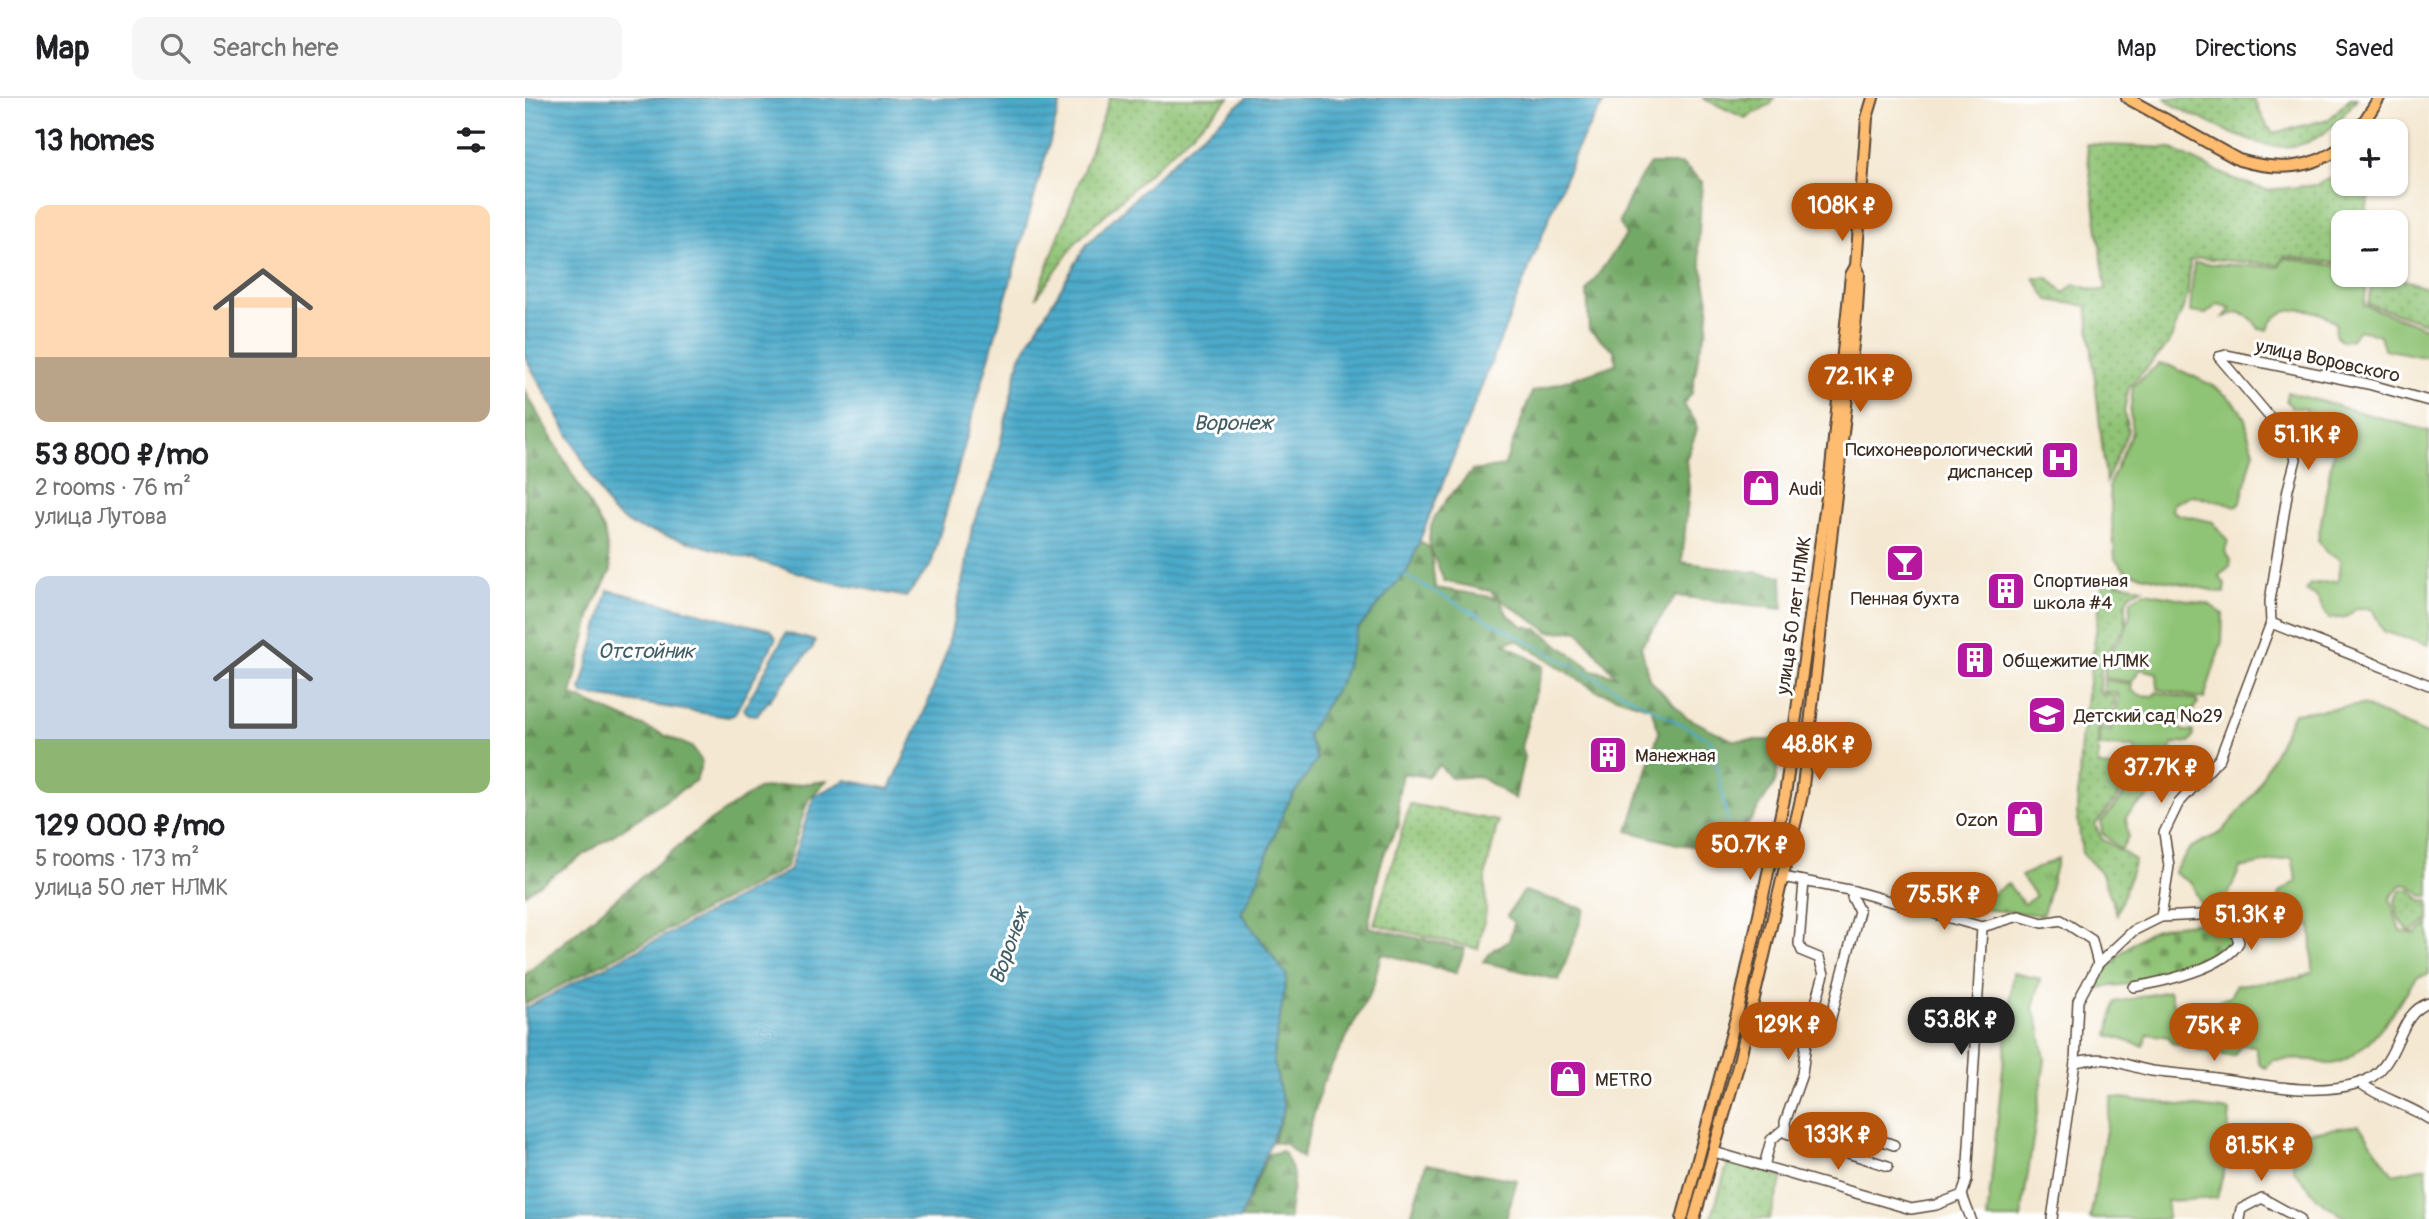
<!DOCTYPE html>
<meta charset="utf-8">
<style>
:root{--surface:#fff;--page:#f6f6f6;--text:#202124;--muted:#757577;--line:#e0e0e0;--accent:#b45309}
body{margin:0;font-family:Pangolin,sans-serif;background:var(--page);color:var(--text);height:100vh;display:flex;flex-direction:column;font-size:26px;white-space:nowrap}
*{box-sizing:border-box;margin:0}
p{font-size:23px;color:var(--muted)}
.icon{flex:none;width:38px;height:38px;fill:none;stroke:currentColor;stroke-width:2;stroke-linecap:round;stroke-linejoin:round}
.map{position:relative;flex:1;overflow:hidden}
.sheet{display:flex;flex-direction:column;background:var(--surface);width:525px}
.sheet>*{flex:none}
.tools{position:absolute;left:1806px;top:21px;display:grid;gap:14px}
.tools a{display:grid;place-items:center;width:77px;height:77px;border-radius:14px;background:var(--surface);box-shadow:0 2px 5px #0004;font-size:35px}
.price{position:absolute;translate:-50% -60px;padding:0 16px;border-radius:24px;background:var(--accent);color:#fff;font-size:23px;line-height:46px;filter:drop-shadow(0 2px 4px #0008)}
.price::after{content:'';position:absolute;left:50%;top:42px;width:21px;height:16px;margin-left:-10px;background:inherit;clip-path:polygon(0 0,100% 0,50% 100%)}
.price.current{background:#222;color:#fff}
ul{padding:0;list-style:none}
li{display:grid;align-content:center;gap:14px;height:371px;padding:0 35px}
li span{display:grid;place-items:center;height:217px;border-radius:14px;color:#555}
li>.icon{margin-inline-start:auto}
span .icon{width:126px;height:126px;fill:#fffc;stroke-width:1}
li b{font-size:30px}
h2{display:flex;justify-content:space-between;align-items:center;height:84px;padding:0 35px;font-size:30px}
header{display:flex;align-items:center;gap:42px;box-sizing:border-box;height:98px;padding:0 35px;background:var(--surface);border-bottom:2px solid var(--line)}
header strong{font-size:33px}
nav{display:flex;gap:38px;margin-inline-start:auto;font-size:24px}
.search{width:490px;height:63px;background:var(--page);display:flex;align-items:center;gap:18px;box-sizing:border-box;padding:0 24px;border-radius:14px;color:var(--muted);font-size:26px}
main{display:flex;flex:1;min-height:0}
.map>svg:first-child{display:block}
.grass{fill:url(#grass-dots);stroke:#657649;stroke-width:2}
.forest{fill:url(#forest-firs);stroke:#576a42;stroke-width:2;fill-rule:evenodd}
.cemetery{fill:url(#cemetery-stones);stroke:#657649;stroke-width:2}
.park{fill:url(#park-tufts);stroke:#657649;stroke-width:2}
.garden{fill:#8fc374;stroke:#657649;stroke-width:2}
.water{fill:url(#water-rules);stroke:#436a74;stroke-width:2}
.lines{fill:none;stroke-linecap:round;stroke-linejoin:round}
.stream{stroke:#4baaca;stroke-width:2}
.minor-casing{stroke:#574639;stroke-width:12}
.major-casing{stroke:#574639;stroke-width:14}
.minor{stroke:#fff;stroke-width:9}
.major{stroke:#febc71;stroke-width:10}
.labels{text-anchor:middle;stroke-width:6;stroke-linejoin:round;paint-order:stroke}
.street-label{font-size:19px;fill:#3b2a1e;stroke:#fff}
.poi-label{font-size:19px;fill:#3b2a1e;stroke:#fff;text-anchor:start}
.water-label{font-size:21px;font-style:italic;fill:#415d63;stroke:#fff}
</style>
<header>
<strong>Map</strong>
<div class="search"><svg class="icon" aria-label="search" viewBox="0 0 24 24"><circle cx="10" cy="10" r="6"/><path d="M15 15l6 6"/></svg>Search here</div>
<nav><a>Map</a><a>Directions</a><a>Saved</a></nav>
</header>
<main>
<section class="sheet">
<h2>13 homes<svg class="icon" aria-label="filters" viewBox="0 0 24 24"><path d="M4 7h16M4 17h16"/><circle cx="9" cy="7" r="2"/><circle cx="15" cy="17" r="2"/></svg></h2>
<ul>
<li><span style="background:linear-gradient(#ffd9b3 70%,#b9a48a 0)"><svg class="icon" aria-label="home" viewBox="0 0 24 24"><path d="M3 11l9-7 9 7M6 9v11h12V9"/></svg></span><div><b>53 800 ₽/mo</b><p>2 rooms · 76 m²</p><p>улица Лутова</p></div></li>
<li><span style="background:linear-gradient(#c9d6e8 75%,#8fb573 0)"><svg class="icon" aria-label="home" viewBox="0 0 24 24"><path d="M3 11l9-7 9 7M6 9v11h12V9"/></svg></span><div><b>129 000 ₽/mo</b><p>5 rooms · 173 m²</p><p>улица 50 лет НЛМК</p></div></li>
</ul>
</section>
<div class="map">
<svg width="1904" height="1121" viewBox="0 0 1904 1121">
<defs>
<pattern id="grass-dots" width="8" height="8" patternUnits="userSpaceOnUse" patternTransform="scale(1.75)"><rect width="8" height="8" fill="#8fc374"/><path d="M2 2h.1M6 6h.1" fill="none" stroke="#769f5f" stroke-width="1.8" stroke-linecap="round"/></pattern>
<pattern id="forest-firs" width="22" height="20" patternUnits="userSpaceOnUse" patternTransform="scale(1.75)"><rect width="22" height="20" fill="#73a966"/><path d="M5 1l3.5 6h-7zM16 11l3.5 6h-7z" fill="#608a53"/></pattern>
<pattern id="cemetery-stones" width="16" height="16" patternUnits="userSpaceOnUse" patternTransform="scale(1.75)"><rect width="16" height="16" fill="#8fc374"/><path d="M2 7V4a2 2 0 0 1 4 0v3zM10 15v-3a2 2 0 0 1 4 0v3z" fill="#769f5f"/></pattern>
<pattern id="park-tufts" width="24" height="20" patternUnits="userSpaceOnUse" patternTransform="scale(1.75)"><rect width="24" height="20" fill="#8fc374"/><path d="M3 7l-1-3M5 7V3M7 7l1-3M15 17l-1-3M17 17v-4M19 17l1-3" fill="none" stroke="#769f5f"/></pattern>
<pattern id="water-rules" width="6" height="5" patternUnits="userSpaceOnUse" patternTransform="scale(1.75)"><rect width="6" height="5" fill="#4baaca"/><path d="M0 2.5h6" fill="none" stroke="#408ba3"/></pattern>
</defs>
<rect width="100%" height="100%" fill="#fff"/>
<filter id="ink" filterUnits="userSpaceOnUse"><feTurbulence type="fractalNoise" baseFrequency=".0143" numOctaves="2"/><feDisplacementMap in="SourceGraphic" scale="14" xChannelSelector="R" yChannelSelector="G"/><feConvolveMatrix kernelMatrix="1 2 1 2 8 2 1 2 1" color-interpolation-filters="sRGB"/></filter>
<filter id="wash" filterUnits="userSpaceOnUse"><feTurbulence type="fractalNoise" baseFrequency=".00686" numOctaves="4" result="noise"/><feDisplacementMap in="SourceGraphic" scale="28" xChannelSelector="R" yChannelSelector="G"/><feGaussianBlur stdDeviation="1.57" result="paint"/><feColorMatrix in="noise" values="0 0 0 0 0 0 0 0 0 0 0 0 0 0 0 0 0 1.4 0 .05"/><feComposite in="paint" operator="in"/></filter>
<g filter="url(#wash)">
<rect width="100%" height="100%" fill="#f4e8d2"/>
<g class="grass">
<polygon points="585,0 704,0 552,143 511,200"/>
<polygon points="1177,0 1249,0 1246,6 1220,20"/>
<path d="M1640 0H1728L1742 28 1749 35 1804 21 1825 0H1832C1787 62 1751 58 1687 26 1671 18 1653 12 1640 0Z"/>
<polygon points="1561,46 1645,50 1706,80 1741,92 1791,87 1818,74 1818,86 1845,86 1848,89 1837,124 1818,124 1818,166 1759,158 1754,167 1675,160 1665,163 1663,197 1644,246 1604,289 1599,313 1603,333 1581,384 1562,208 1523,202 1509,180 1524,180 1539,195 1549,186 1573,193 1581,191"/>
<polygon points="1849,177 1865,177 1904,190 1904,226 1843,206"/>
<polygon points="1578,482 1618,490 1606,495 1601,505 1601,529 1576,562 1575,596 1591,597 1584,629 1573,628 1573,667 1596,673 1595,697 1570,727 1577,741 1610,762 1592,816 1577,776 1557,755 1552,714 1556,642"/>
<polygon points="885,706 973,723 960,779 961,814 953,851 849,826"/>
<path d="M1877 791H1885L1898 804 1904 802V823L1886 834C1873 826 1872 815 1870 802Z"/>
<polygon points="1204,1061 1258,1079 1244,1121 1186,1121"/>
</g>
<g class="forest">
<path d="M1125 66H1157L1177 84 1173 150 1184 202 1182 231 1174 253 1167 295 1158 306 1170 323 1172 332 1161 362 1164 391 1157 464 1257 478 1258 511 1151 498 1116 548 1124 581 1161 619 1207 642H1258L1250 685 1205 754 1152 746 1103 733 1134 634 1126 610 1072 593 992 542 979 545 1018 568 996 649 999 659 990 701 953 678 926 680 914 667 902 679 877 675 873 700 874 728C853 757 850 794 843 829L940 851 931 875 856 855 848 889 797 986 777 1060 760 1046 748 1044 759 1011 748 960 762 878 716 815C735 784 743 751 757 718 767 695 783 678 791 655L781 637 817 581 832 532 883 472 895 443 906 451C896 422 930 393 947 373L979 368 1007 294 1091 266 1089 252 1064 232 1062 192 1101 137 1094 124 1110 88ZM906 452 919 483 965 493 973 500 910 490ZM975 501 1025 534 1053 533 1091 578 1068 572 1012 531 998 528 982 516Z"/>
<polygon points="0,293 79,432 86,472 68,508 46,597 167,649 177,664 171,682 0,796"/>
<polygon points="301,683 283,702 261,770 0,906 0,877 176,729 233,691"/>
<polygon points="999,793 1060,811 1034,882 958,864 969,851 984,843 989,825 982,818"/>
<path d="M757 1053C777 1079 764 1091 764 1121H715L743 1056Z"/>
<polygon points="901,1066 992,1082 981,1121 885,1121"/>
</g>
<path class="cemetery" d="M1691 822C1702 829 1706 835 1707 848L1703 853 1625 883 1572 890C1571 873 1610 842 1625 834 1643 825 1671 826 1691 822Z"/>
<polygon class="park" points="1533,760 1518,817 1445,810 1483,786 1499,806 1511,798 1496,778"/>
<g class="garden">
<path d="M1759 160 1818 169V177H1843L1839 207 1904 231V260L1859 251 1855 237 1834 232 1827 241 1817 243 1810 237 1811 225C1793 208 1751 204 1743 232L1734 231 1727 221 1714 214 1699 219 1706 210 1693 206 1681 216 1665 214 1669 165 1754 169Z"/>
<path d="M1634 266 1643 267C1669 279 1708 292 1720 321 1724 332 1721 337 1729 352L1716 403 1711 408 1667 397 1648 406 1647 412 1652 416 1688 424 1703 444 1700 453 1706 462 1705 469 1694 478 1700 486V495L1602 474 1590 461 1584 387 1607 334 1605 315 1608 288Z"/>
<polygon points="1762,294 1904,333 1904,547 1859,534 1847,511 1832,510 1821,519 1804,521 1791,498 1781,493 1785,486 1813,483 1815,462 1801,454 1793,442 1809,349 1804,334 1790,334 1780,310 1767,310 1761,302"/>
<path d="M1620 494 1684 506 1698 516 1697 543 1679 601 1633 591 1632 575 1615 571 1607 584 1580 580 1579 561C1598 539 1605 532 1606 502Z"/>
<path d="M1579 582 1607 586 1606 592 1615 597 1628 598 1632 594 1671 602 1673 605 1669 612H1658L1654 629 1658 633H1668L1669 637 1665 644 1647 646 1645 656 1654 662 1649 671 1651 678 1634 685C1627 701 1612 705 1601 719L1603 739 1596 752 1577 735 1576 724 1598 699 1599 674 1607 673 1613 666 1610 649 1575 648V631L1586 633 1594 599 1592 594H1579Z"/>
<path d="M1837 607 1904 637V798H1898L1884 787H1876L1865 800 1875 833 1890 836 1904 826V876L1891 879C1875 905 1839 963 1806 966 1798 967 1793 962 1786 962 1773 961 1760 962 1748 962L1741 970 1735 967 1730 948 1716 947 1709 958C1690 958 1667 949 1647 945L1644 939 1623 936 1618 948 1583 937 1590 904 1644 893 1651 911H1669L1705 899 1711 887 1775 880 1788 873 1786 828 1764 820 1752 809 1754 795 1772 783 1767 759 1715 770 1701 802 1677 809 1667 786 1649 774 1665 750 1697 734 1729 696 1769 615Z"/>
<polygon points="1488,875 1515,881 1508,911 1513,922 1520,962 1496,1121 1462,1121"/>
<polygon points="1587,999 1705,1013 1700,1069 1692,1100 1642,1103 1642,1121 1565,1121"/>
<polygon points="1834,1027 1868,1076 1901,1069 1904,1121 1822,1121 1792,1100 1768,1071 1770,1036"/>
</g>
<g class="water">
<polygon points="0,0 537,0 406,467 381,499 307,484 107,428 86,413 0,259"/>
<path d="M722 0H1081L1053 48 883 472 832 532 817 581 782 637 792 662C780 682 766 696 757 718 743 751 735 784 716 815L762 878 748 960 759 1011 715 1121H0V910L264 773 289 698 321 682 365 691 401 610 421 555 440 475 447 428 467 381 495 259 562 146 667 45Z"/>
<polygon points="83,492 246,532 251,540 209,617 203,619 58,596 56,592"/>
<polygon points="261,535 290,543 288,549 232,617 223,616 219,611"/>
</g>
<g class="lines">
<polyline class="stream" points="879,477 1187,643 1205,736 1233,749"/>
</g>
</g>
<g filter="url(#ink)">
<g class="lines">
<g class="minor-casing">
<g id="minor">
<polyline points="1694,259 1701,257 1843,286 1904,303"/>
<polyline points="1746,525 1904,587"/>
<polyline points="1257,782 1263,780 1329,793 1457,829 1494,818 1518,825 1536,822 1567,842 1573,866"/>
<polyline points="1279,783 1274,846 1277,853 1294,860 1299,876 1282,937 1277,976 1260,1024 1261,1035 1363,1068"/>
<path d="M1609 889C1637 884 1701 870 1714 844L1710 832 1694 816 1636 819"/>
<polyline points="1282,937 1305,923 1334,813 1327,799 1329,793"/>
<path d="M1550 964C1584 956 1595 967 1627 973 1648 976 1670 977 1691 980 1736 986 1789 999 1834 985 1878 971 1868 917 1904 905"/>
<path d="M1835 985C1857 1001 1881 1006 1904 1021"/>
<polyline points="1291,1046 1296,1030 1305,1024 1369,1047"/>
<polyline points="1189,1054 1386,1111 1411,1107 1437,1097 1442,1082 1457,829"/>
<polyline points="1239,1068 1246,1042 1260,1030"/>
<polyline points="1437,1097 1446,1121"/>
<polyline points="1527,1121 1550,964 1553,903 1573,866 1608,833 1636,819 1644,768 1639,735 1653,706 1695,660 1746,525 1745,503 1763,391 1771,361 1764,342 1694,259"/>
<polyline points="1714,1121 1716,1111 1737,1100 1775,1121"/>
</g>
</g>
<g class="major-casing">
<g id="major">
<path d="M1602 0 1714 62C1752 73 1786 72 1818 48"/>
<polyline points="1833,33 1854,0"/>
<polyline points="1157,1121 1214,908 1260,697 1306,370 1326,177 1331,168 1342,20 1348,0"/>
<polyline points="1169,1121 1213,968 1277,697 1332,211 1334,175 1331,168"/>
</g>
</g>
<use href="#minor" class="minor"/>
<use href="#major" class="major"/>
</g>
</g>
<defs>
<g id="hospital-square" transform="scale(2.0125)"><rect x="-9" y="-9" width="18" height="18" rx="4" fill="#b5179e" stroke="#fff"/><path d="M-5-5h3v3.5h4V-5h3V5h-3V1.5h-4V5h-3Z" fill="#fff"/></g>
<g id="shop-square" transform="scale(2.0125)"><rect x="-9" y="-9" width="18" height="18" rx="4" fill="#b5179e" stroke="#fff"/><path d="M-5-2.5h2.3a2.7 3.5 0 0 1 5.4 0H5L5.5 6h-11ZM-1.5-2.5h3a1.5 2.3 0 0 0-3 0Z" fill="#fff"/></g>
<g id="bar-square" transform="scale(2.0125)"><rect x="-9" y="-9" width="18" height="18" rx="4" fill="#b5179e" stroke="#fff"/><path d="M-6-5H6L.8 .8V4.5H3.5V6h-7V4.5H-.8V.8Z" fill="#fff"/></g>
<g id="building-square" transform="scale(2.0125)"><rect x="-9" y="-9" width="18" height="18" rx="4" fill="#b5179e" stroke="#fff"/><path d="M-4-6H4V6H1V3H-1V6H-4ZM-2.5-4.3h1.7v1.8h-1.7ZM.8-4.3h1.7v1.8H.8ZM-2.5-1h1.7V.8h-1.7ZM.8-1h1.7V.8H.8Z" fill="#fff"/></g>
<g id="school-square" transform="scale(2.0125)"><rect x="-9" y="-9" width="18" height="18" rx="4" fill="#b5179e" stroke="#fff"/><path d="M0-5L7-2L0 1L-7-2ZM-4 1L0 2.5L4 1V4Q0 6-4 4Z" fill="#fff"/></g>
</defs>
<g fill-rule="evenodd">
<use href="#hospital-square" x="1535" y="362"/>
<use href="#shop-square" x="1236" y="390"/>
<use href="#bar-square" x="1380" y="465"/>
<use href="#building-square" x="1481" y="493"/>
<use href="#building-square" x="1450" y="562"/>
<use href="#school-square" x="1522" y="617"/>
<use href="#building-square" x="1083" y="657"/>
<use href="#shop-square" x="1500" y="721"/>
<use href="#shop-square" x="1043" y="981"/>
</g>
<g class="labels">
<g class="street-label">
<text transform="translate(1803 262) rotate(12)" y="7">улица Воровского</text>
<text transform="translate(1268 517) rotate(-82)" y="7">улица 50 лет НЛМК</text>
</g>
<g class="poi-label">
<text x="1508" y="358" text-anchor="end">Психоневрологический<tspan x="1508" dy="22">диспансер</tspan></text>
<text x="1263" y="397">Audi</text>
<text x="1508" y="489">Спортивная<tspan x="1508" dy="22">школа #4</tspan></text>
<text x="1380" y="507" text-anchor="middle">Пенная бухта</text>
<text x="1477" y="569">Общежитие НЛМК</text>
<text x="1549" y="624">Детский сад №29</text>
<text x="1110" y="664">Манежная</text>
<text x="1473" y="728" text-anchor="end">Ozon</text>
<text x="1070" y="988">METRO</text>
</g>
<g class="water-label">
<text x="708" y="332">Воронеж</text>
<text x="121" y="560">Отстойник</text>
<text transform="translate(484 848) rotate(-70)" y="7">Воронеж</text>
</g>
</g>
</svg>
<div class="tools">
<a>+</a>
<a>−</a>
</div>
<b class="price" style="left:1317px;top:145px">108K ₽</b>
<b class="price" style="left:1335px;top:316px">72.1K ₽</b>
<b class="price" style="left:1783px;top:374px">51.1K ₽</b>
<b class="price" style="left:1294px;top:684px">48.8K ₽</b>
<b class="price" style="left:1636px;top:707px">37.7K ₽</b>
<b class="price" style="left:1225px;top:784px">50.7K ₽</b>
<b class="price" style="left:1419px;top:834px">75.5K ₽</b>
<b class="price" style="left:1726px;top:854px">51.3K ₽</b>
<b class="price current" style="left:1436px;top:959px">53.8K ₽</b>
<b class="price" style="left:1263px;top:964px">129K ₽</b>
<b class="price" style="left:1689px;top:965px">75K ₽</b>
<b class="price" style="left:1313px;top:1074px">133K ₽</b>
<b class="price" style="left:1736px;top:1085px">81.5K ₽</b>
</div>
</main>
